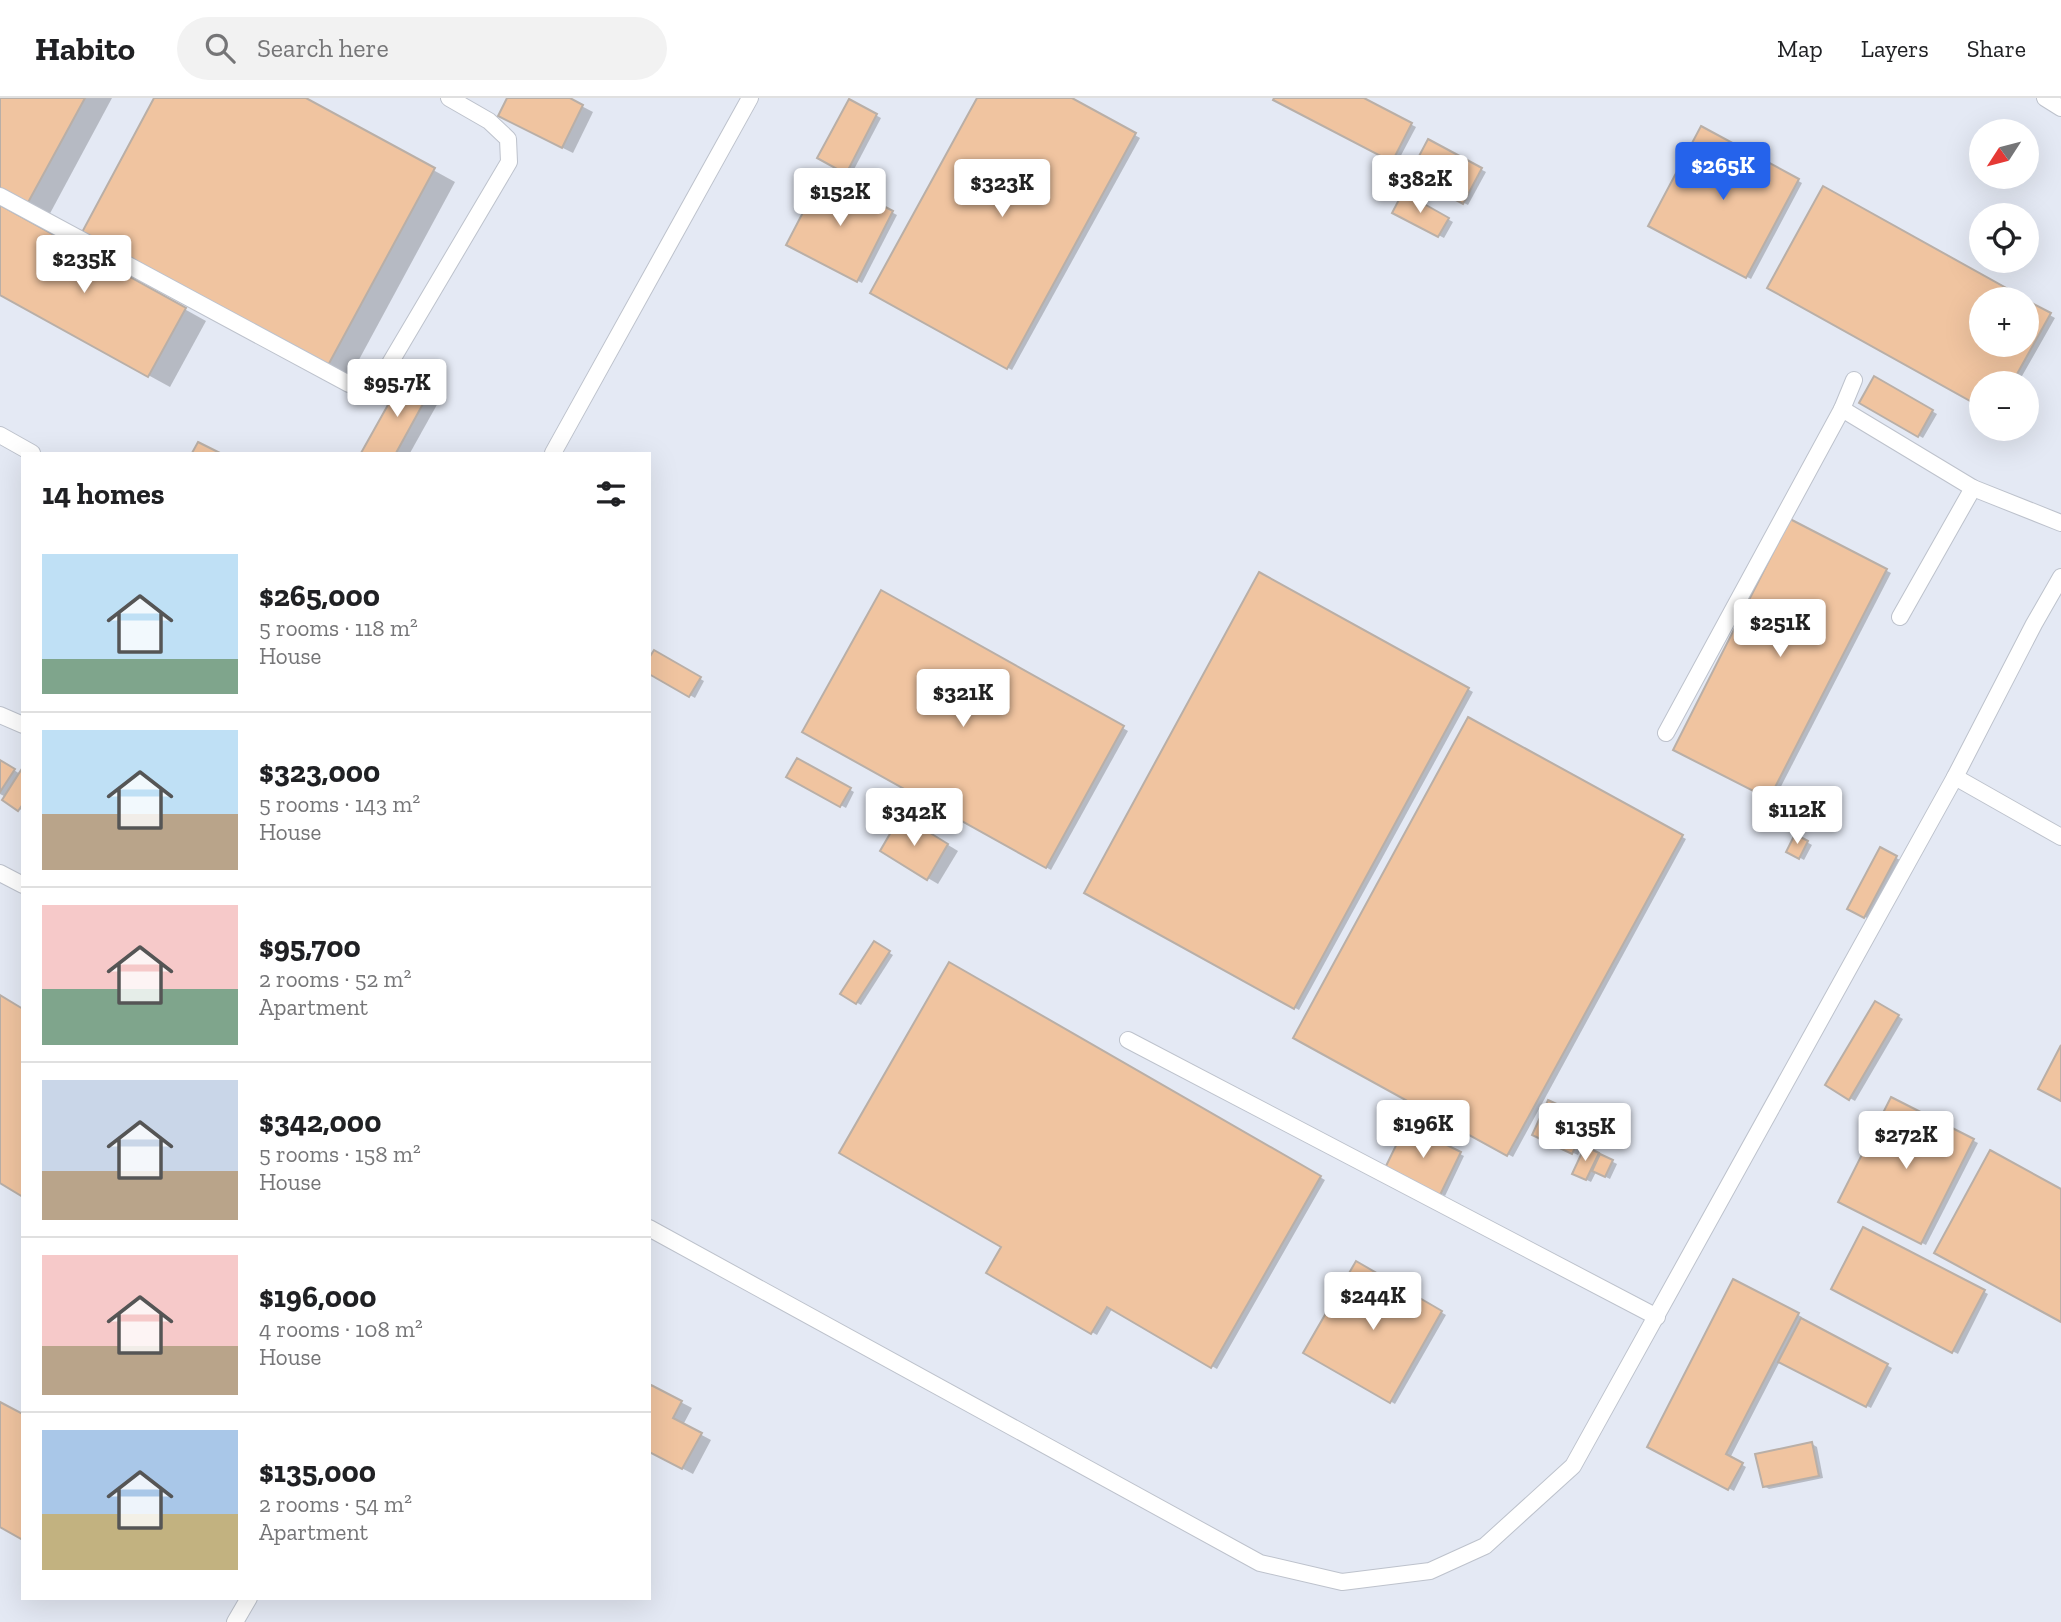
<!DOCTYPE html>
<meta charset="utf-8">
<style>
:root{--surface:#fff;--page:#f2f2f2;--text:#202124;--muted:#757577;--line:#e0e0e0;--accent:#2563eb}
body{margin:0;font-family:"Zilla Slab",serif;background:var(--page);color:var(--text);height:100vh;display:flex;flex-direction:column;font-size:26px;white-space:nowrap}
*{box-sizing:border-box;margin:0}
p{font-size:23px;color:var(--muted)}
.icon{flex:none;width:38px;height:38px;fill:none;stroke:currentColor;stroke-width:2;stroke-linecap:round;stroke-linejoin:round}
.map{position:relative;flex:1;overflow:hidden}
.sheet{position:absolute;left:21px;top:354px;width:630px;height:1148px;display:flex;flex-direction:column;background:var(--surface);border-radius:0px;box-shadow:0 7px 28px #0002}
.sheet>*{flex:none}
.needle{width:46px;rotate:234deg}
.controls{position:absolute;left:1969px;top:21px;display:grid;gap:14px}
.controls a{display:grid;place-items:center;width:70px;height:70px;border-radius:50%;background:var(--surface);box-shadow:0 7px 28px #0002;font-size:35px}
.price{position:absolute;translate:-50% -60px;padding:0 16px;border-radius:7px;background:#fff;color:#222;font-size:23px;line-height:46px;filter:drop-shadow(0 2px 4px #0008)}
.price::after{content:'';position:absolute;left:50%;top:42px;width:21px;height:16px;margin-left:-10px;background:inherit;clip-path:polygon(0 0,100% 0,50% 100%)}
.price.on{background:var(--accent);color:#fff}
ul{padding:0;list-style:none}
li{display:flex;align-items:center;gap:21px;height:175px;padding:0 21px}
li+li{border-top:2px solid var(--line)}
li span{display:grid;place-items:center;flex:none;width:196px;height:140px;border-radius:0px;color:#555}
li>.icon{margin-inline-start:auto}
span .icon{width:84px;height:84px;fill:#fffc;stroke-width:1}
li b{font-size:30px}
h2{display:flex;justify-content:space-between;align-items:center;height:84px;padding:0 21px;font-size:30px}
header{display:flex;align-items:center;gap:42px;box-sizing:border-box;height:98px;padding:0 35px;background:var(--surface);border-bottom:2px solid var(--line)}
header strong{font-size:33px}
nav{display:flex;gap:38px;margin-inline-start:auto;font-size:24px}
.search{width:490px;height:63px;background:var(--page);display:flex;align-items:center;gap:18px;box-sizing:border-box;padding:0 24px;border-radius:38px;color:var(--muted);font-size:26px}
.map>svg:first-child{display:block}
.shadow{fill:#0003}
.building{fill:#f0c4a0;stroke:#b9afa7;stroke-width:2}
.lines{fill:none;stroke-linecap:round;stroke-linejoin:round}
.lane-casing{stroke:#bdc2cc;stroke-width:18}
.lane{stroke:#fff;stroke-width:16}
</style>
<header>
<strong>Habito</strong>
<div class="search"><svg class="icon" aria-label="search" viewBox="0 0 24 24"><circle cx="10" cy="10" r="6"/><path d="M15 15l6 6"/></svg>Search here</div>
<nav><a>Map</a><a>Layers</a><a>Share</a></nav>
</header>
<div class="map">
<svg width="2061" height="1524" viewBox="0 0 2061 1524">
<rect width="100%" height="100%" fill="#e4e9f4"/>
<g class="shadow">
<polygon points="0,0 112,0 47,121 0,95"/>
<polygon points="156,0 302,0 455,84 348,282 104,149"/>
<polygon points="509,0 566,0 593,14 573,55 511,24"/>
<polygon points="979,0 1069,0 1140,40 1012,272 873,194"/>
<polygon points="1276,0 1360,0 1416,29 1397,65"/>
<polygon points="849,3 881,20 851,77 819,60"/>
<polygon points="1702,31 1802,85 1751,181 1651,127"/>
<polygon points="1429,44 1486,74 1468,107 1411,77"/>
<polygon points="824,79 897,117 862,185 789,147"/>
<polygon points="1824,91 2022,201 1981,201 1981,247 2026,247 2026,204 2055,220 2018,285 1981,285 1981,308"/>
<polygon points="1404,97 1453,124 1444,140 1395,114"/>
<polygon points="0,109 206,223 170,289 0,196"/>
<polygon points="1875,280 1937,316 1923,340 1861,304"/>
<polygon points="403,283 439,303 410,355 363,355"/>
<polygon points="1791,424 1891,475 1774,702 1675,652"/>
<polygon points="1260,476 1473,594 1299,912 1086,794"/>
<polygon points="881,494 1128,633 1051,772 804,633"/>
<polygon points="654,555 704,583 695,600 649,574"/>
<polygon points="1469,621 1686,741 1513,1059 1295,939"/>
<polygon points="797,662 854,694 846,710 788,678"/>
<polygon points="0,663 20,676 23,672 23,713 4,702 6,699 0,696"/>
<polygon points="902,719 958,753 938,786 882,753"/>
<polygon points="1796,738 1812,747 1804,762 1788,753"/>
<polygon points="1881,752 1900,762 1869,821 1849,811"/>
<polygon points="874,846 893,857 861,907 842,896"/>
<polygon points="949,866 1325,1082 1217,1271 1112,1211 1097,1237 988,1175 1003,1148"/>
<polygon points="1875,905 1903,921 1855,1003 1827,987"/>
<polygon points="1891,1001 1978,1045 1926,1147 1840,1103"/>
<polygon points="1588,1023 1593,1025 1578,1057 1538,1039"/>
<polygon points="1406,1029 1464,1058 1445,1098 1387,1069"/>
<polygon points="1586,1050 1617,1066 1610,1081 1596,1074 1591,1084 1579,1078"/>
<polygon points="1864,1131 1988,1196 1958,1256 1833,1190"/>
<polygon points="1356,1165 1446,1217 1395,1306 1306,1254"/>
<polygon points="1734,1183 1802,1219 1801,1222 1892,1270 1871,1310 1780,1263 1730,1360 1746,1369 1734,1393 1649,1348"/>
<polygon points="652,1289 692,1310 683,1327 711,1342 693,1376 649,1353"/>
<polygon points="1812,1346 1817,1349 1823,1380 1769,1391 1764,1388"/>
</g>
<g class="building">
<polygon points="0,0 85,0 25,110 0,96"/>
<polygon points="154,0 306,0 435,70 326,271 80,138"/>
<polygon points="507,0 570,0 583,7 562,50 498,18"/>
<polygon points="977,0 1072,0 1136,35 1007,271 870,195"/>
<polygon points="1274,0 1364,0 1412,25 1392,64 1273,2"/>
<polygon points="849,1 877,16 846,76 817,60"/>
<polygon points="1701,28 1799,81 1746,180 1648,128"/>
<polygon points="1428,41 1482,70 1463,106 1409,77"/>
<polygon points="823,76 893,113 857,184 786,147"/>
<polygon points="1823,88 2026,201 1981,201 1981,247 2026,247 2026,202 2051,215 2012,285 1981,285 1981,309 1767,190"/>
<polygon points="1403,94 1449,120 1438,139 1392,115"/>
<polygon points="0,107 186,210 148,279 0,197"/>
<polygon points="1874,278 1933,312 1918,339 1859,305"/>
<polygon points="403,280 429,295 396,355 361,355"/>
<polygon points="198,344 220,355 192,355"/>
<polygon points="1790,421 1887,471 1769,701 1673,652"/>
<polygon points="1259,474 1469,590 1294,911 1084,795"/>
<polygon points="881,492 1124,628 1046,770 802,634"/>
<polygon points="654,552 701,579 689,599 649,576 649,560"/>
<polygon points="1468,619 1683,737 1507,1058 1293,940"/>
<polygon points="797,660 851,690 840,709 786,679"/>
<polygon points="0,662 15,671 0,694"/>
<polygon points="23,669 23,706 18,713 2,702"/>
<polygon points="901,717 948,746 927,782 880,753"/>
<polygon points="1795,736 1808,743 1799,761 1786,754"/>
<polygon points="1880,749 1897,758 1864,820 1847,811"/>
<polygon points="874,843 890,853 856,906 840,896"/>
<polygon points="949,864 1321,1078 1211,1270 1107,1209 1091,1236 986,1175 1001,1149 839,1055"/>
<polygon points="0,897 23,911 23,1099 0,1085"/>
<polygon points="1875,903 1899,917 1849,1002 1825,987"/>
<polygon points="2061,947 2061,1003 2038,991"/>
<polygon points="1891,999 1974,1041 1921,1146 1838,1104"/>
<polygon points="1548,1002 1589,1021 1572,1056 1532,1037"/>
<polygon points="1406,1027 1461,1054 1440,1097 1385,1070"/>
<polygon points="1585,1048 1599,1055 1586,1082 1572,1076"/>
<polygon points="1990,1052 2061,1091 2061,1224 1934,1155"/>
<polygon points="1600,1056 1613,1062 1605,1079 1592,1073"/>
<polygon points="1863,1129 1985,1192 1952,1255 1831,1191"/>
<polygon points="1356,1163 1442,1213 1390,1305 1303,1255"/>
<polygon points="1733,1181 1799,1215 1726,1356 1743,1365 1728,1392 1647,1349"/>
<polygon points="1801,1220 1888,1266 1866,1309 1778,1264"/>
<polygon points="651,1287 682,1303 673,1320 702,1335 682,1371 649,1354 649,1291"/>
<polygon points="0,1304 23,1316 23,1442 0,1429"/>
<polygon points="1812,1344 1819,1378 1763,1389 1755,1356"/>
</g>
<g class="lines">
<g class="lane-casing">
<g id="lane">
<polyline points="2045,0 2061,10"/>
<polyline points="0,98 349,286 367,288 383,277 509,64 508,41 489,23 449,0"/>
<polyline points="1842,311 1973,390 2061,425"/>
<polyline points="0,337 32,355"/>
<polyline points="553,355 750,0"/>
<polyline points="1900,519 1973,390"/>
<polyline points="0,617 23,627"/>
<polyline points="1666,635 1842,311 1854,282"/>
<polyline points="1955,679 2061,739"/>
<polyline points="0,775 23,787"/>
<polyline points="1128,942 1657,1219"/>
<polyline points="649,1130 1260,1465 1342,1484 1430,1473 1485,1448 1573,1368 1955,679 2034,526 2061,479"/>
<polyline points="235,1524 249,1500"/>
</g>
</g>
<use href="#lane" class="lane"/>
</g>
</svg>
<div class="controls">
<a><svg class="needle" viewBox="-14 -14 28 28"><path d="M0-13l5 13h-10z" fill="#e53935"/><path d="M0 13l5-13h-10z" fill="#757577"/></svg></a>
<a><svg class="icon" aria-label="locate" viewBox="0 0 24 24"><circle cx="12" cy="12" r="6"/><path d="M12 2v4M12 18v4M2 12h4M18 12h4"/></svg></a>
<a>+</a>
<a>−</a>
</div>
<b class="price on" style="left:1723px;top:104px">$265K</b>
<b class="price" style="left:1420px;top:117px">$382K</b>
<b class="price" style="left:1002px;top:121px">$323K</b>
<b class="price" style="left:840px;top:130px">$152K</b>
<b class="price" style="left:84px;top:197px">$235K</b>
<b class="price" style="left:397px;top:321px">$95.7K</b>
<b class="price" style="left:1780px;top:561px">$251K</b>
<b class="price" style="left:963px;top:631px">$321K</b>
<b class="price" style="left:1797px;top:748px">$112K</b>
<b class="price" style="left:914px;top:750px">$342K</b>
<b class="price" style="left:1423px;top:1062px">$196K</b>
<b class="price" style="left:1585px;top:1065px">$135K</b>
<b class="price" style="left:1906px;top:1073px">$272K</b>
<b class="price" style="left:1373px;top:1234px">$244K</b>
<section class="sheet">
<h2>14 homes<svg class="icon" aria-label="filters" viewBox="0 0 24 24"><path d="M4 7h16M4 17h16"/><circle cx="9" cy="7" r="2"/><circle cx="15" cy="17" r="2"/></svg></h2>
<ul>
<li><span style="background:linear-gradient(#bfe0f5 75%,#7fa58c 0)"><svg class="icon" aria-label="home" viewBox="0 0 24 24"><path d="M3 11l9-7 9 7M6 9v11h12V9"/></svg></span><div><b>$265,000</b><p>5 rooms · 118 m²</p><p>House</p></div></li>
<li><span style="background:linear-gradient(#bfe0f5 60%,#b9a48a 0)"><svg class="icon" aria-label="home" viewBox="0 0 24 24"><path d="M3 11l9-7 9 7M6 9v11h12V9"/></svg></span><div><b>$323,000</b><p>5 rooms · 143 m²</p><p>House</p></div></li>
<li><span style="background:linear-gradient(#f6c9c9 60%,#7fa58c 0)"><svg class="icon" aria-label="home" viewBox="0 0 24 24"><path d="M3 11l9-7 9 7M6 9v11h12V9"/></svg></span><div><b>$95,700</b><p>2 rooms · 52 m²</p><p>Apartment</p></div></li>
<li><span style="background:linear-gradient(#c9d6e8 65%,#b9a48a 0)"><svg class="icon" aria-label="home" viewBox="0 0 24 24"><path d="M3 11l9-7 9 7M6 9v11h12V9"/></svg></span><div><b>$342,000</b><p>5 rooms · 158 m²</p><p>House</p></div></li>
<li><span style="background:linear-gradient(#f6c9c9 65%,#b9a48a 0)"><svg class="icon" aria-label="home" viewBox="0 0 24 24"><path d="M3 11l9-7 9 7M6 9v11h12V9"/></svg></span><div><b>$196,000</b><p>4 rooms · 108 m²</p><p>House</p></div></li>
<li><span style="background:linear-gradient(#a9c7e8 60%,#c2b280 0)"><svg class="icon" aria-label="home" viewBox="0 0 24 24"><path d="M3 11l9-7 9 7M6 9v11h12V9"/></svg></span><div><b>$135,000</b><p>2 rooms · 54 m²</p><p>Apartment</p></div></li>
</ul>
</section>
</div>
